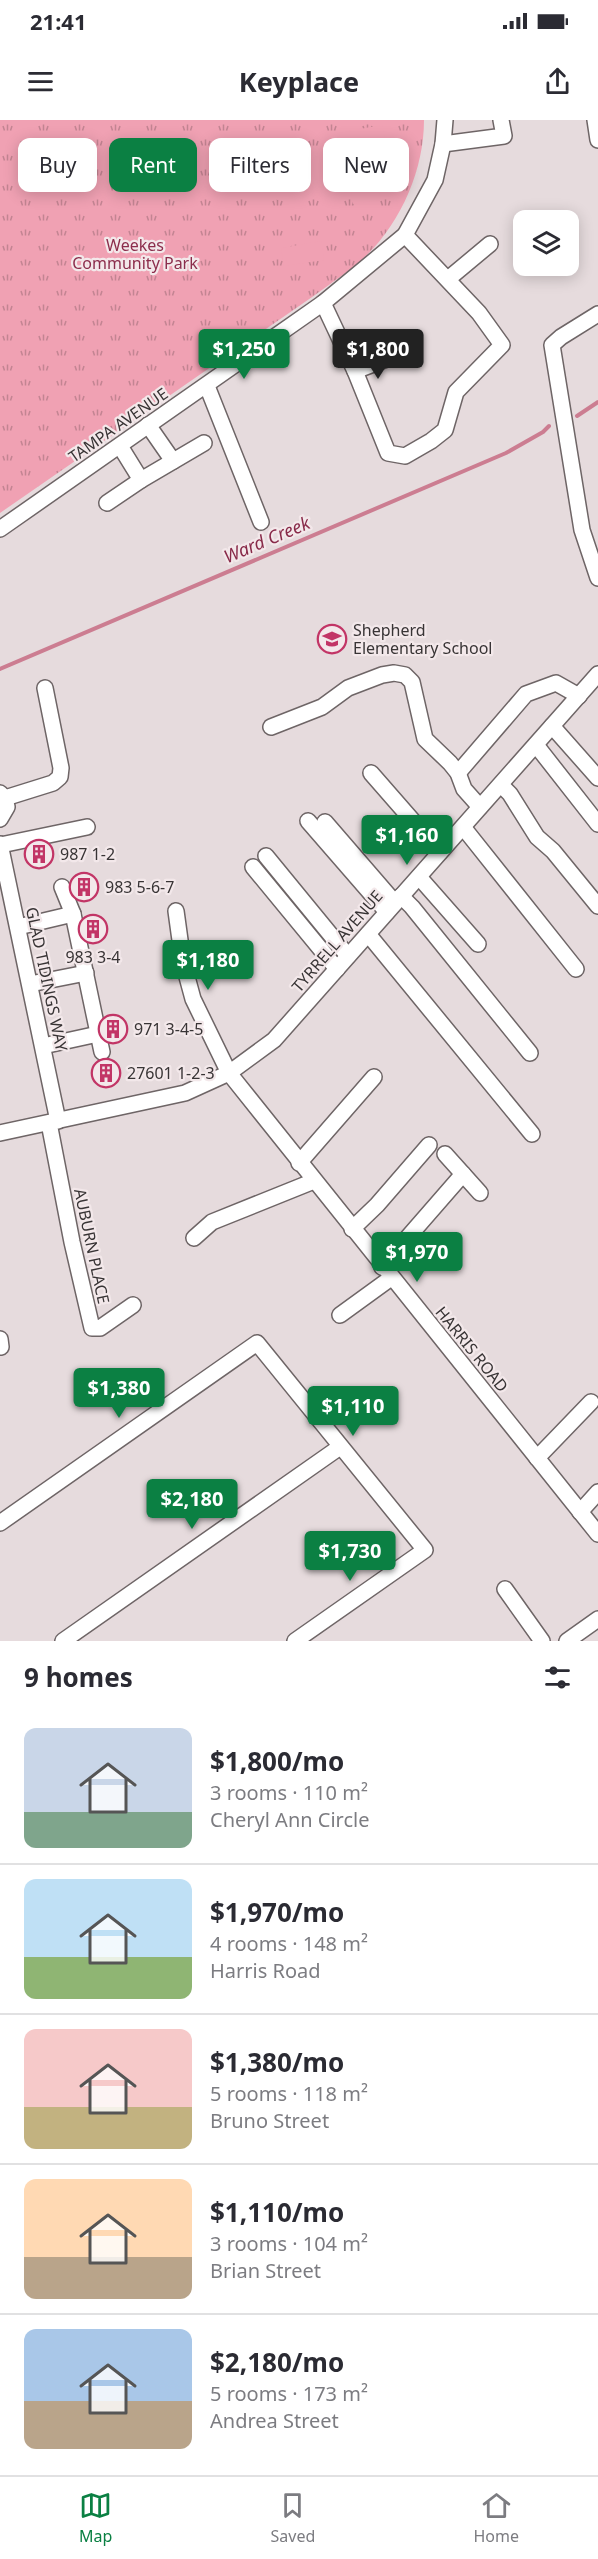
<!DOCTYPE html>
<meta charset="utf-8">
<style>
:root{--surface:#fff;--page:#f2f2f3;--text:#2b2b33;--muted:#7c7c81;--line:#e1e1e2;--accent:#0b8043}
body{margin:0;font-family:"Noto Sans",sans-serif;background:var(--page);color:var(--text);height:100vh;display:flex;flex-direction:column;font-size:22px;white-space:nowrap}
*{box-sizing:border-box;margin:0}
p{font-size:20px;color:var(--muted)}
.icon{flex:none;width:33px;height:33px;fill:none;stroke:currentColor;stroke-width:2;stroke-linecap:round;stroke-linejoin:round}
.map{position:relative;height:1521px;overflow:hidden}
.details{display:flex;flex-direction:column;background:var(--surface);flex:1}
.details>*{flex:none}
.hud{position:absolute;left:18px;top:18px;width:562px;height:54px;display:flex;gap:12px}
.buttons{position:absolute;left:513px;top:90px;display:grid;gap:12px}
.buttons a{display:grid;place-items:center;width:66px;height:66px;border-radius:12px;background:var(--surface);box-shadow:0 3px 15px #0003;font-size:30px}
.price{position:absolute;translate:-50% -51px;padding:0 14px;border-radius:6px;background:var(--accent);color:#fff;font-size:20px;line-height:39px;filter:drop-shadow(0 2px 3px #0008)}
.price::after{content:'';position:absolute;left:50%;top:36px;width:18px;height:14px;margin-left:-9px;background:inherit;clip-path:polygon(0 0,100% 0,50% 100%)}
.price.current{background:#222;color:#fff}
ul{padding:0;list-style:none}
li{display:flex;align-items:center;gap:18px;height:150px;padding:0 24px}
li+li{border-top:2px solid var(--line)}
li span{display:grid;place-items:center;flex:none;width:168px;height:120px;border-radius:12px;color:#555}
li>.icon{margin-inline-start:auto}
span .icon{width:72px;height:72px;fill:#fffc;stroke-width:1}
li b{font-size:26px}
h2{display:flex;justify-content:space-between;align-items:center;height:72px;padding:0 24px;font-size:26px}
.pill{padding:0 21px;border-radius:12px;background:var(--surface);box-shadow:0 3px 15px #0003;font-size:21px;line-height:54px}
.pill.current{background:var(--accent);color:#fff}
.status{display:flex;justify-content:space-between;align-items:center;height:42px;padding:0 30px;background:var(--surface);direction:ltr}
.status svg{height:16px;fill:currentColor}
header{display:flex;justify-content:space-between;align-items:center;height:78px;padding:0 24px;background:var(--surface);font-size:27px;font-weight:700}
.dock{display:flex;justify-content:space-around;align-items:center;height:84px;border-top:2px solid var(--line);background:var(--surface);font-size:16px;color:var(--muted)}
.dock a{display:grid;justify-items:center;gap:3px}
.dock .current{color:var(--accent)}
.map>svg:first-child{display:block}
.park{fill:url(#park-tufts)}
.pitch{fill:#f0a1b3}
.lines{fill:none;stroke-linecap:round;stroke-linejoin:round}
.stream{stroke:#cc7d91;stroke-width:4}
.minor-casing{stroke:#6e6566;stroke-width:18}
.minor{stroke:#fff;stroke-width:15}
.labels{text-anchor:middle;stroke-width:4.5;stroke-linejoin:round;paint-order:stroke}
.park-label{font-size:16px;fill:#8c2d4c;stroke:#f3e8ea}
.street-label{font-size:16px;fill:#383435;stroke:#f3e8ea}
.poi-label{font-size:16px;fill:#383435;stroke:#f3e8ea;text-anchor:start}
.water-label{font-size:18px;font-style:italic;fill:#882a49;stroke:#f3e8ea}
</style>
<div class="status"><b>21:41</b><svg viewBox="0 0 49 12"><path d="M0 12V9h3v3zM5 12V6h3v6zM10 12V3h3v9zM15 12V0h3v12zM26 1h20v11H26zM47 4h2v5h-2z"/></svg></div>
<header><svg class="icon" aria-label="menu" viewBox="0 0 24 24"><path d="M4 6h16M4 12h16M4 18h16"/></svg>Keyplace<svg class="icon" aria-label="share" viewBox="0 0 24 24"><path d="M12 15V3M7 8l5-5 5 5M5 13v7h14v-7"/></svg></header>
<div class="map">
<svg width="598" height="1521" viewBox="0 0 598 1521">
<defs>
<pattern id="park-tufts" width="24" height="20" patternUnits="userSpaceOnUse" patternTransform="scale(1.5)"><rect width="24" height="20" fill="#f0a1b3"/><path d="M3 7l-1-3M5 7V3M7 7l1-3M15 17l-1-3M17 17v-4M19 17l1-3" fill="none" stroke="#c38492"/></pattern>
</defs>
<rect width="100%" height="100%" fill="#e6dbdd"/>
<path class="park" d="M0 0H424C424 49 402 100 367 135 352 150 332 162 315 175L0 393Z"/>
<g class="pitch">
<polygon points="382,5 387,30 342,39 337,13"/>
<polygon points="328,29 336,70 277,80 270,39"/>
<polygon points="374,39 380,80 353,84 348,43"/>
<polygon points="321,121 324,140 284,146 281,128"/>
</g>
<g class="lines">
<g class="stream">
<polyline points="577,296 598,282"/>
<polyline points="0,549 506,333 543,312 549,306"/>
</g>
<g class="minor-casing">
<g id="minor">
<polyline points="595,0 598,20"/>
<polyline points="443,24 504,16 501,0"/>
<polyline points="448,159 490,124"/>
<polyline points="323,183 355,251 388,333 405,336 431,321 445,310 456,272 502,225 479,193 405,115"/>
<polyline points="598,194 561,217 552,225 582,410 598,458"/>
<polyline points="355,251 389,238"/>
<polyline points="207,266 261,402"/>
<polyline points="148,305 173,341"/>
<polyline points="141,360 204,323"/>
<polyline points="107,383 141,360 120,326"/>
<polyline points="0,409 323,183 405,115 435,60 443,24 445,0"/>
<polyline points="552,606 598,658"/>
<polyline points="271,607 322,587 348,568 382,555 394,553 405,555 412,562 425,619 450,643 458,653 464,669 480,687"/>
<polyline points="536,625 598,704"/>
<polyline points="371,653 440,732"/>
<polyline points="458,653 526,574 556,563 579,576"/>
<polyline points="501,665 510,674 537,717 553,731 598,786"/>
<polyline points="0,673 5,678 7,687 0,699"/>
<polyline points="5,678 53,663 60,657 61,648 45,568"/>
<polyline points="308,701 387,792"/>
<polyline points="325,702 395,783"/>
<polyline points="463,707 576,849"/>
<polyline points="0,724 58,1001"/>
<polyline points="1,725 87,707"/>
<polyline points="266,736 348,836"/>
<polyline points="253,747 337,849"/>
<polyline points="419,757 478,824"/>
<polyline points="62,767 73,794 102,932"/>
<polyline points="401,776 412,787 530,933"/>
<polyline points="176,791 183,842 193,879 229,953 598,1414"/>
<polyline points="18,807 73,794"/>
<polyline points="368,814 532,1014"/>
<polyline points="30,864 86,853"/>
<polyline points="43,926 98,914"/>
<polyline points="49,1003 72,1122 92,1208 100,1208 133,1185"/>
<polyline points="0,1013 185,973 229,953 274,920 598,554"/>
<polyline points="445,1034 480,1073"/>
<polyline points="299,1043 374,957"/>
<polyline points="352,1109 377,1085 429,1025"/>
<polyline points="194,1118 212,1102 314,1061"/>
<polyline points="382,1147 463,1054"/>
<polyline points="340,1195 391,1158"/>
<polyline points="0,1219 1,1227"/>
<polyline points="537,1338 591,1282"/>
<polyline points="580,1392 598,1372"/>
<polyline points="0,1403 257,1223 425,1430 295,1521"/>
<polyline points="505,1469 542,1521"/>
<polyline points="63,1521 340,1327"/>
<polyline points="567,1521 598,1499"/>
</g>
</g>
<use href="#minor" class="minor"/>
</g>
<defs>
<g id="school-ring" transform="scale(1.5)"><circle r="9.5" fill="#f3e8ea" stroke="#c23566" stroke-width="1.5"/><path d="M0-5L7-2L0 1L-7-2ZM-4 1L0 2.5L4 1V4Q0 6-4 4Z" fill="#c23566"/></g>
<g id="building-ring" transform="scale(1.5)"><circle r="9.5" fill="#f3e8ea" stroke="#c23566" stroke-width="1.5"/><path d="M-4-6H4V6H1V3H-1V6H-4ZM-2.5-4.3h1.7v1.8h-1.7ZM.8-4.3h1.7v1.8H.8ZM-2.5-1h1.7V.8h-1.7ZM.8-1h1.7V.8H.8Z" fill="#c23566"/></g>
</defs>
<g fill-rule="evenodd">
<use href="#school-ring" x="332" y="519"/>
<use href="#building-ring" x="39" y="734"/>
<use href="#building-ring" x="84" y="767"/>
<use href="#building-ring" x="93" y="809"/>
<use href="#building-ring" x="113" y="909"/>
<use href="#building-ring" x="106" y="953"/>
</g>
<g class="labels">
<g class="park-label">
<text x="135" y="131">Weekes<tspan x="135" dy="18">Community Park</tspan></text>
</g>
<g class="street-label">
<text transform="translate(118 305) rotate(-35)" y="6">TAMPA AVENUE</text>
<text transform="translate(337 821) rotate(-49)" y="6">TYRRELL AVENUE</text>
<text transform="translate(47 859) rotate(78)" y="6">GLAD TIDINGS WAY</text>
<text transform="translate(92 1126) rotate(78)" y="6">AUBURN PLACE</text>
<text transform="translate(472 1229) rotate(51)" y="6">HARRIS ROAD</text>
</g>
<g class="poi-label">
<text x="353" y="516">Shepherd<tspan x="353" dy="18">Elementary School</tspan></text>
<text x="60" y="740">987 1-2</text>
<text x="105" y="773">983 5-6-7</text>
<text x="93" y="843" text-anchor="middle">983 3-4</text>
<text x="134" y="915">971 3-4-5</text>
<text x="127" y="959">27601 1-2-3</text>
</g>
<g class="water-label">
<text transform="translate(267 420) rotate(-23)" y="6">Ward Creek</text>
</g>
</g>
</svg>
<div class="buttons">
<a><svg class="icon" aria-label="layers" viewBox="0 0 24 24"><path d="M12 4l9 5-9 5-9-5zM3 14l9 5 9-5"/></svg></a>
</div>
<b class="price" style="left:244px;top:260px">$1,250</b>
<b class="price current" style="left:378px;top:260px">$1,800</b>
<b class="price" style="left:407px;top:746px">$1,160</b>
<b class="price" style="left:208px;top:871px">$1,180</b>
<b class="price" style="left:417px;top:1163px">$1,970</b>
<b class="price" style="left:119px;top:1299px">$1,380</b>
<b class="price" style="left:353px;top:1317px">$1,110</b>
<b class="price" style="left:192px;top:1410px">$2,180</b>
<b class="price" style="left:350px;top:1462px">$1,730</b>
<div class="hud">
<a class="pill">Buy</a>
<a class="pill current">Rent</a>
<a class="pill">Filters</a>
<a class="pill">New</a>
</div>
</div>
<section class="details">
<h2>9 homes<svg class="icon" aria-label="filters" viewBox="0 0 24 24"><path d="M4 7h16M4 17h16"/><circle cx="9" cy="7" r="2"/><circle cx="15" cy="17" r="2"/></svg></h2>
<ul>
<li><span style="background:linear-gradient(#c9d6e8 70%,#7fa58c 0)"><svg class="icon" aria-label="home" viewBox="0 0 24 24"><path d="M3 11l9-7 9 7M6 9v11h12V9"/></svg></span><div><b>$1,800/mo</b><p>3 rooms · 110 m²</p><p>Cheryl Ann Circle</p></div></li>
<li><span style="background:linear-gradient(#bfe0f5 65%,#8fb573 0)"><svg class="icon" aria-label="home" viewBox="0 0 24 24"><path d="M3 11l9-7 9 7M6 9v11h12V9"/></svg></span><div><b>$1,970/mo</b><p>4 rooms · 148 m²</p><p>Harris Road</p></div></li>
<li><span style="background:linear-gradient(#f6c9c9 65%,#c2b280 0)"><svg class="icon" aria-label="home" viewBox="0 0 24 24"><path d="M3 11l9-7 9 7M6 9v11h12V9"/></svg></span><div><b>$1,380/mo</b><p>5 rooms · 118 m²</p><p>Bruno Street</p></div></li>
<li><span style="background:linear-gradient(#ffd9b3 65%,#b9a48a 0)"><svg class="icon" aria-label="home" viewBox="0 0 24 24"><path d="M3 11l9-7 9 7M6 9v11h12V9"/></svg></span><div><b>$1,110/mo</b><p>3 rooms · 104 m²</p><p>Brian Street</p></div></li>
<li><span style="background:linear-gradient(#a9c7e8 60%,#b9a48a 0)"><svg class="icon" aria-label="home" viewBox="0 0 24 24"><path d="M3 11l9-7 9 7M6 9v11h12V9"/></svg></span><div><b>$2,180/mo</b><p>5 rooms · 173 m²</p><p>Andrea Street</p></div></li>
</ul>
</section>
<nav class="dock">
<a class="current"><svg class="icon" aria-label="map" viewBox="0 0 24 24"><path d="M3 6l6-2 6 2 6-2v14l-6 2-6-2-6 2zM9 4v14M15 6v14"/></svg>Map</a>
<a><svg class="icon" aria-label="saved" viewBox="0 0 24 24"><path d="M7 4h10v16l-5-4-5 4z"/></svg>Saved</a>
<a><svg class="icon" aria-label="home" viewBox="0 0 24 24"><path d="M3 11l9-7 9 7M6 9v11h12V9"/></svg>Home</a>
</nav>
